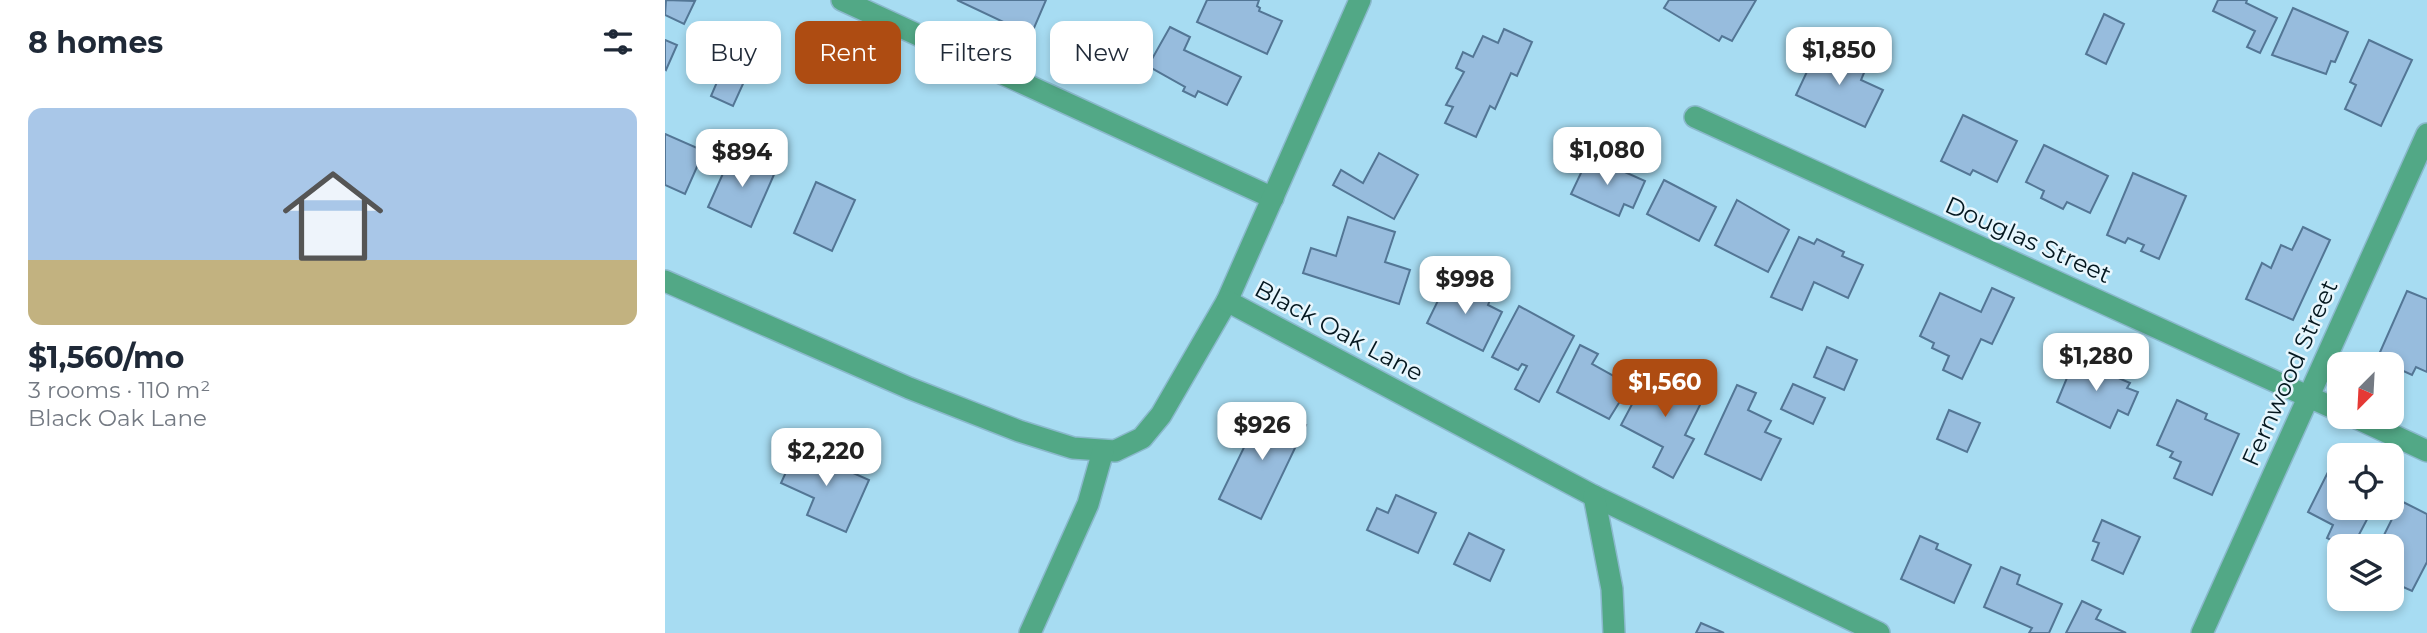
<!DOCTYPE html>
<meta charset="utf-8">
<style>
:root{--surface:#fff;--page:#f6f6f7;--text:#1f2937;--muted:#747a83;--accent:#ae4c12}
body{margin:0;font-family:Montserrat,sans-serif;background:var(--page);color:var(--text);height:100vh;display:flex;flex-direction:column;font-size:26px;white-space:nowrap}
*{box-sizing:border-box;margin:0}
p{font-size:23px;color:var(--muted)}
.icon{flex:none;width:38px;height:38px;fill:none;stroke:currentColor;stroke-width:2;stroke-linecap:round;stroke-linejoin:round}
.map{position:relative;flex:1;overflow:hidden}
.panel{display:flex;flex-direction:column;background:var(--surface);width:665px}
.panel>*{flex:none}
.hud{position:absolute;left:21px;top:21px;width:665px;height:63px;display:flex;gap:14px}
.needle{width:46px;rotate:204deg}
.controls{position:absolute;left:1662px;top:352px;display:grid;gap:14px}
.controls a{display:grid;place-items:center;width:77px;height:77px;border-radius:14px;background:var(--surface);box-shadow:0 4px 10px #0003;font-size:35px}
.price{position:absolute;translate:-50% -60px;padding:0 16px;border-radius:14px;background:#fff;color:#222;font-size:23px;line-height:46px;filter:drop-shadow(0 2px 4px #0008)}
.price::after{content:'';position:absolute;left:50%;top:42px;width:21px;height:16px;margin-left:-10px;background:inherit;clip-path:polygon(0 0,100% 0,50% 100%)}
.price.current{background:var(--accent);color:#fff}
ul{padding:0;list-style:none}
li{display:grid;align-content:center;gap:14px;height:371px;padding:0 28px}
li span{display:grid;place-items:center;height:217px;border-radius:14px;color:#555}
li>.icon{margin-inline-start:auto}
span .icon{width:126px;height:126px;fill:#fffc;stroke-width:1}
li b{font-size:30px}
h2{display:flex;justify-content:space-between;align-items:center;height:84px;padding:0 28px;font-size:30px}
.pill{padding:0 24px;border-radius:14px;background:var(--surface);box-shadow:0 4px 10px #0003;font-size:24px;line-height:63px}
.pill.current{background:var(--accent);color:#fff}
main{display:flex;flex:1;min-height:0}
.map>svg:first-child{display:block}
.building{fill:#97bcdd;stroke:#537695;stroke-width:2}
.lines{fill:none;stroke-linecap:round;stroke-linejoin:round}
.street-casing{stroke:#8ab9cc;stroke-width:24}
.street{stroke:#52a886;stroke-width:21}
.labels{text-anchor:middle;stroke-width:5;stroke-linejoin:round;paint-order:stroke}
.street-label{font-size:24px;fill:#04171f;stroke:#e7f6fd}
</style>
<main>
<section class="panel">
<h2>8 homes<svg class="icon" aria-label="filters" viewBox="0 0 24 24"><path d="M4 7h16M4 17h16"/><circle cx="9" cy="7" r="2"/><circle cx="15" cy="17" r="2"/></svg></h2>
<ul>
<li><span style="background:linear-gradient(#a9c7e8 70%,#c2b280 0)"><svg class="icon" aria-label="home" viewBox="0 0 24 24"><path d="M3 11l9-7 9 7M6 9v11h12V9"/></svg></span><div><b>$1,560/mo</b><p>3 rooms · 110 m²</p><p>Black Oak Lane</p></div></li>
</ul>
</section>
<div class="map">
<svg width="1762" height="633" viewBox="0 0 1762 633">
<rect width="100%" height="100%" fill="#a7dcf2"/>
<g class="building">
<polygon points="1,0 30,1 19,24 0,15"/>
<polygon points="292,0 381,0 366,35"/>
<polygon points="542,0 594,0 592,6 595,8 594,11 617,21 602,54 532,22"/>
<polygon points="1004,0 1091,0 1067,41 1057,36 1054,41 999,8"/>
<polygon points="1553,0 1582,0 1581,3 1612,18 1595,53 1582,47 1590,31 1548,11"/>
<polygon points="1628,8 1683,32 1670,62 1666,61 1661,74 1607,55"/>
<polygon points="1439,14 1459,24 1441,64 1421,54"/>
<polygon points="505,27 525,37 519,50 576,77 562,105 533,91 530,97 518,91 520,87 483,66"/>
<polygon points="839,29 867,42 852,76 846,73 830,109 825,106 811,137 780,123 788,107 781,105 799,72 791,68 798,52 808,57 818,36 833,43"/>
<polygon points="0,40 12,45 1,70 0,69"/>
<polygon points="1704,40 1747,60 1716,126 1680,109 1691,85 1685,82"/>
<polygon points="1154,46 1201,68 1196,80 1218,90 1200,127 1131,95"/>
<polygon points="64,54 87,64 68,106 46,96"/>
<polygon points="1298,115 1352,141 1332,182 1308,170 1305,175 1276,161"/>
<polygon points="0,134 39,151 20,194 0,185"/>
<polygon points="1379,145 1443,176 1425,213 1402,202 1398,209 1376,198 1379,191 1361,182"/>
<polygon points="68,151 111,170 86,227 43,207"/>
<polygon points="714,153 753,175 729,219 668,185 676,170 698,183"/>
<polygon points="924,156 980,181 968,208 959,204 954,216 906,194"/>
<polygon points="1468,173 1521,196 1494,259 1476,251 1479,245 1463,238 1460,243 1442,235"/>
<polygon points="999,180 1051,207 1034,241 982,214"/>
<polygon points="151,182 190,200 167,251 129,233"/>
<polygon points="1072,200 1124,230 1103,272 1050,245"/>
<polygon points="683,217 730,232 720,262 745,270 734,304 638,273 646,248 671,256"/>
<polygon points="1638,227 1665,240 1628,320 1581,299 1597,263 1606,268 1616,245 1627,250"/>
<polygon points="1134,237 1149,244 1152,239 1179,252 1177,256 1198,265 1183,298 1149,282 1137,310 1106,297"/>
<polygon points="784,278 802,287 799,292 811,299 814,294 825,300 823,305 837,312 818,351 762,323"/>
<polygon points="1327,288 1349,298 1327,344 1316,339 1297,379 1278,370 1284,356 1267,348 1269,343 1255,336 1275,293 1316,312"/>
<polygon points="1742,291 1762,299 1762,372 1751,367 1747,375 1712,359"/>
<polygon points="854,306 909,336 874,402 850,389 862,366 857,364 853,370 827,357"/>
<polygon points="915,345 933,354 927,364 965,385 944,419 892,392"/>
<polygon points="1162,347 1192,360 1179,390 1149,377"/>
<polygon points="1411,356 1442,369 1440,372 1465,383 1462,388 1473,392 1463,415 1453,410 1445,428 1392,402"/>
<polygon points="1005,369 1018,376 1013,386 1038,399 1020,435 1029,439 1008,478 988,467 998,447 956,425 982,376 997,384"/>
<polygon points="1128,384 1160,398 1148,424 1116,409"/>
<polygon points="1072,385 1091,393 1083,410 1106,421 1100,432 1116,439 1096,480 1040,454"/>
<polygon points="1512,400 1542,414 1540,419 1574,434 1547,495 1509,478 1516,462 1505,457 1508,452 1492,445"/>
<polygon points="599,406 641,425 596,519 554,499"/>
<polygon points="1284,410 1315,423 1302,452 1272,439"/>
<polygon points="132,448 204,480 181,532 142,515 149,498 116,483"/>
<polygon points="1664,470 1675,475 1675,508 1708,508 1688,546 1678,546 1662,538 1668,525 1643,512"/>
<polygon points="731,495 771,513 753,553 702,530 712,508 723,513"/>
<polygon points="1736,501 1762,514 1762,562 1747,591 1727,582 1727,546 1714,545"/>
<polygon points="1437,520 1475,537 1458,574 1427,560 1434,543 1428,541"/>
<polygon points="804,533 839,550 825,581 789,564"/>
<polygon points="1255,536 1273,544 1271,549 1306,565 1289,603 1236,579"/>
<polygon points="1336,567 1355,575 1352,584 1397,604 1384,633 1364,633 1367,628 1319,607"/>
<polygon points="1417,601 1436,610 1431,619 1461,633 1401,633"/>
<polygon points="1036,623 1059,633 1031,633"/>
</g>
<g class="lines">
<g class="street-casing">
<g id="street">
<polyline points="177,0 608,198"/>
<polyline points="1030,117 1675,411"/>
<polyline points="0,281 244,388 354,431 408,448 450,451 477,438 496,415 562,301 695,0"/>
<polyline points="562,301 929,496 1214,633"/>
<polyline points="1687,416 1762,451"/>
<polyline points="929,496 947,589 949,633"/>
<polyline points="365,633 423,504 438,451"/>
<polyline points="1537,633 1762,134"/>
</g>
</g>
<use href="#street" class="street"/>
</g>
<g class="labels">
<g class="street-label">
<text transform="translate(1363 240) rotate(24)" y="8">Douglas Street</text>
<text transform="translate(674 331) rotate(28)" y="8">Black Oak Lane</text>
<text transform="translate(1625 373) rotate(-66)" y="8">Fernwood Street</text>
</g>
</g>
</svg>
<div class="controls">
<a><svg class="needle" viewBox="-14 -14 28 28"><path d="M0-13l5 13h-10z" fill="#e53935"/><path d="M0 13l5-13h-10z" fill="#747a83"/></svg></a>
<a><svg class="icon" aria-label="locate" viewBox="0 0 24 24"><circle cx="12" cy="12" r="6"/><path d="M12 2v4M12 18v4M2 12h4M18 12h4"/></svg></a>
<a><svg class="icon" aria-label="layers" viewBox="0 0 24 24"><path d="M12 4l9 5-9 5-9-5zM3 14l9 5 9-5"/></svg></a>
</div>
<b class="price" style="left:1174px;top:87px">$1,850</b>
<b class="price" style="left:942px;top:187px">$1,080</b>
<b class="price" style="left:77px;top:189px">$894</b>
<b class="price" style="left:800px;top:316px">$998</b>
<b class="price" style="left:1431px;top:393px">$1,280</b>
<b class="price current" style="left:1000px;top:419px">$1,560</b>
<b class="price" style="left:597px;top:462px">$926</b>
<b class="price" style="left:161px;top:488px">$2,220</b>
<div class="hud">
<a class="pill">Buy</a>
<a class="pill current">Rent</a>
<a class="pill">Filters</a>
<a class="pill">New</a>
</div>
</div>
</main>
